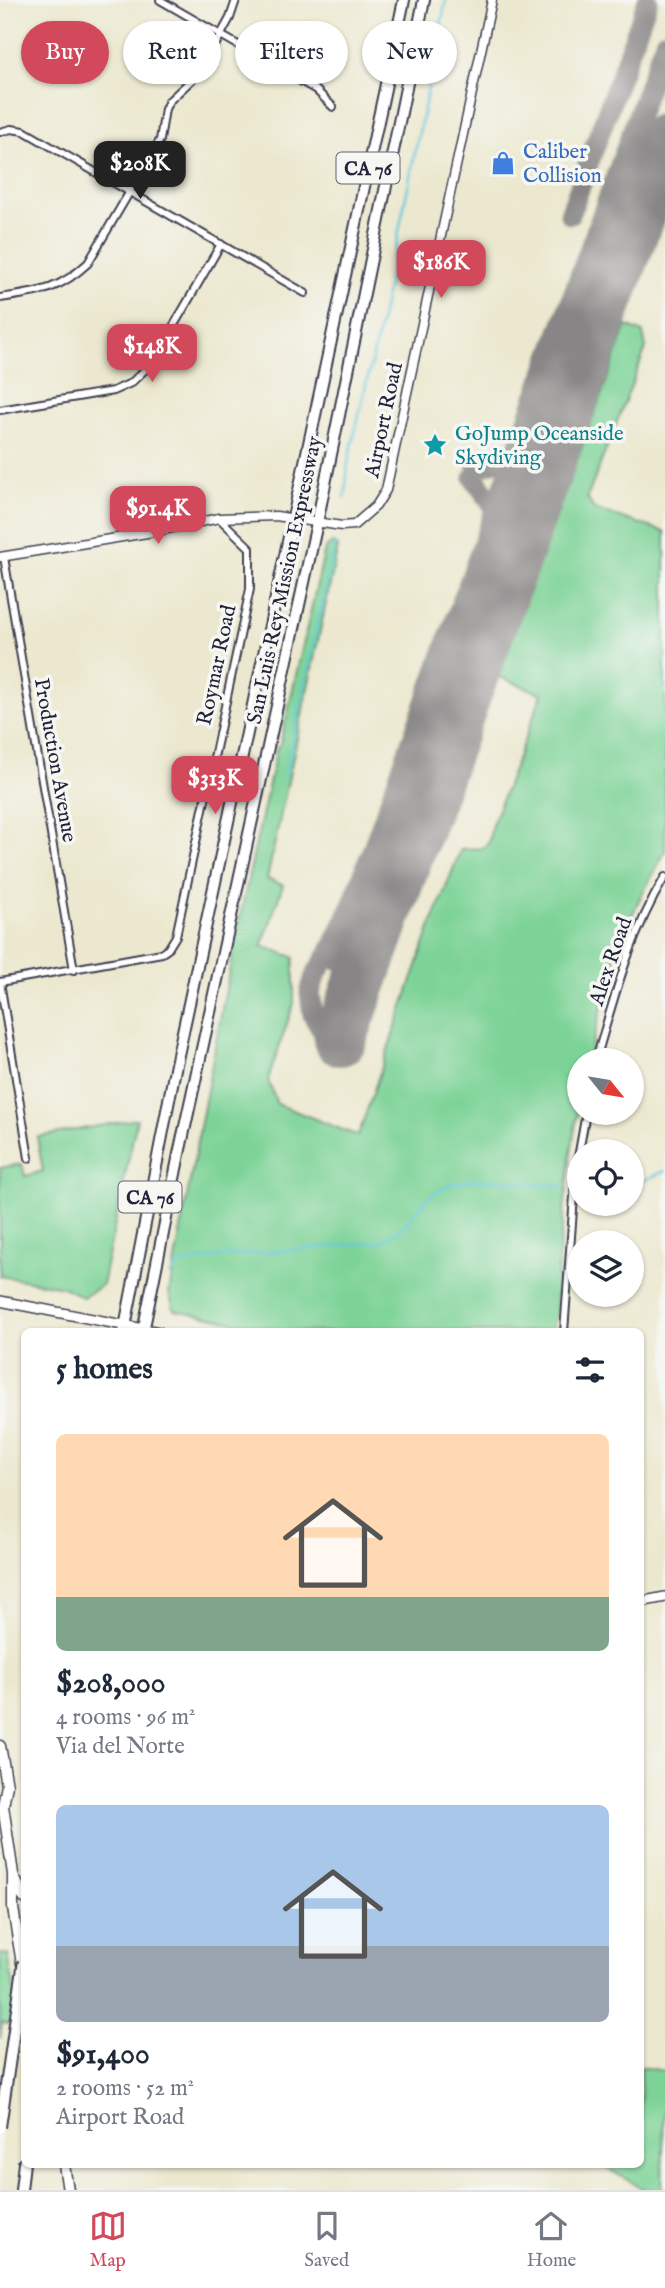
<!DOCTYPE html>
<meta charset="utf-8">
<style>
:root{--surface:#fff;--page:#f6f6f7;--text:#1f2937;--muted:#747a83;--line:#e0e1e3;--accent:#d1495b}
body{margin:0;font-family:"IM FELL English",serif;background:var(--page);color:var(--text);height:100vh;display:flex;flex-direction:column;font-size:26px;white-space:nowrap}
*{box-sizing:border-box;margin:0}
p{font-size:23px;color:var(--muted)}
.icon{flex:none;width:38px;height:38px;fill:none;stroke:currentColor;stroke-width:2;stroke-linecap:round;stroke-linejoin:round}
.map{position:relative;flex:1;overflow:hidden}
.sheet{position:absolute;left:21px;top:1328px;width:623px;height:840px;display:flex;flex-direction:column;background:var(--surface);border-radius:10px;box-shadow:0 2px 5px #0004}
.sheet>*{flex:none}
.top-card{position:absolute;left:21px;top:21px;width:623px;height:63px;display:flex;gap:14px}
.needle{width:46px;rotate:120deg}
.fabs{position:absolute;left:567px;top:1048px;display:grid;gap:14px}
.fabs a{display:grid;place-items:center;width:77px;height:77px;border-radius:50%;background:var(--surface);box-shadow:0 2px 5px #0004;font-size:35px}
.price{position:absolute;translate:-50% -60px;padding:0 16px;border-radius:14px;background:var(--accent);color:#fff;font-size:23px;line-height:46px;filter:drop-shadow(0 2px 4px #0008)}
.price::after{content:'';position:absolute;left:50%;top:42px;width:21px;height:16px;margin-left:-10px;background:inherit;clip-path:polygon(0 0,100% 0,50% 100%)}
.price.on{background:#222;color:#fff}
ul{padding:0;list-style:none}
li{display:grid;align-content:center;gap:14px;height:371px;padding:0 35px}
li span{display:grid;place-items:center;height:217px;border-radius:10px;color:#555}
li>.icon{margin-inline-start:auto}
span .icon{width:126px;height:126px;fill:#fffc;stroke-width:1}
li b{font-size:30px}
h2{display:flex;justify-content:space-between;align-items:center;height:84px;padding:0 35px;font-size:30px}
.chip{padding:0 24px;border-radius:32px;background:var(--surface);box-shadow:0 2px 5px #0004;font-size:24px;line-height:63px}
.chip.on{background:var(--accent);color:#fff}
.tab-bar{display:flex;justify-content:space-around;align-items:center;height:98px;border-top:2px solid var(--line);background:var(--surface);font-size:19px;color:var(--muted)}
.tab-bar a{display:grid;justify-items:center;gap:4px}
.tab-bar .on{color:var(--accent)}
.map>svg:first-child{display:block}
.green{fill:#7dd397;stroke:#507a69;stroke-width:2}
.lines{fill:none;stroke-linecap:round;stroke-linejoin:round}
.stream{stroke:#60c7dc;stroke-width:2.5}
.taxiway{stroke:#878585;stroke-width:21}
.runway{stroke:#878585;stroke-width:54}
.minor-casing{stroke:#404051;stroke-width:10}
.tertiary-casing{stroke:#404051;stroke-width:11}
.secondary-casing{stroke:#404051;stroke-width:12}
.primary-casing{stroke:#404051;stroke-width:13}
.trunk-casing{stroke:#404051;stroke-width:14}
.minor{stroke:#fff;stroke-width:6}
.tertiary{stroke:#fff;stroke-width:8}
.secondary{stroke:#fff;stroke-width:9}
.primary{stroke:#fff;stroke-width:10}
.trunk{stroke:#fff;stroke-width:10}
.trunk-bridge-casing{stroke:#404051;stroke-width:14;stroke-linecap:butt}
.trunk-bridge{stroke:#fff;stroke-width:10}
.labels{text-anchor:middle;stroke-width:7;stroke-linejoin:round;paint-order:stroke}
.shield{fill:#f6f6f2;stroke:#626272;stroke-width:2}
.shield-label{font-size:19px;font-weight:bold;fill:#22223b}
.shop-label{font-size:21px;fill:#366cbe;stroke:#f6f6f2;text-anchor:start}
.street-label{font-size:21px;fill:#22223b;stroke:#f6f6f2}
.culture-label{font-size:21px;fill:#0d838f;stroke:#f6f6f2;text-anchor:start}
</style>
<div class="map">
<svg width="665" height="2190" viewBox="0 0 665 2190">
<rect width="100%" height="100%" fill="#f6f6f2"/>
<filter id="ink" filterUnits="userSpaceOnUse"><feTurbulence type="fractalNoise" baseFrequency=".0143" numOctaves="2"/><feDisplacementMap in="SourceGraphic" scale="14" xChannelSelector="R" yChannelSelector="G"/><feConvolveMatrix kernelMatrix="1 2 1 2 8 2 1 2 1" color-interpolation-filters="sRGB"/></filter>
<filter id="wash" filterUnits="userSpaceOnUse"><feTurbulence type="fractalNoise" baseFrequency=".00686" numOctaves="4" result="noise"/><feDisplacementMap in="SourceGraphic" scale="28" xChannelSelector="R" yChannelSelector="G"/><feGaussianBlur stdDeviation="1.57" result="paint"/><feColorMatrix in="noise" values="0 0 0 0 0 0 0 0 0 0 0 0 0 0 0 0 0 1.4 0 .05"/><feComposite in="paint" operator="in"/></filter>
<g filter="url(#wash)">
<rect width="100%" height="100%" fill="#ece8cf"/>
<g class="green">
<polygon points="627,326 643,333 646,348 587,498 594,509 665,532 665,852 639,900 618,946 588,1060 579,1060 579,1103 571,1153 558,1262 556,1313 551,1332 283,1332 174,1310 169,1293 236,935 277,747 280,745 325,549 332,543 338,547 267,879 283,885 262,946 294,957 294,1003 268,1080 277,1104 358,1136 430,928 461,849 483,848 489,842 492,825 542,694 497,676"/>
<polygon points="137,1119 102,1285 83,1297 63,1287 0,1276 0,1168 22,1164 25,1176 43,1171 37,1137"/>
<polygon points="0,1954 8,1955 21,2026 2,2023 0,2039"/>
<polygon points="641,2067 665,2071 662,2190 645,2190 601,2165 640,2165"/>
</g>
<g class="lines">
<g class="stream">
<polyline points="345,498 348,462 378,334 446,0"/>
<polyline points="285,774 335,543"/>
<polyline points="632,1186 665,1171"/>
<path d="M170 1275 181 1263 225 1256 379 1242C404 1232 410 1216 427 1199 461 1167 522 1184 563 1187"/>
</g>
<g class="taxiway">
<polyline points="636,122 638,130 654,141 658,158"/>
<polyline points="570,214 648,0"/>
<polyline points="593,241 595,251 608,258 619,257 625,249"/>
<path d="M530 413C530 424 538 428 547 430L559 426 564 417"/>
<polyline points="477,468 511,455 517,449"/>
<polyline points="474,478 492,503 495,511"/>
<polyline points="503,489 516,515 521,537"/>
<polyline points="393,794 401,788 417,791 422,799 422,810"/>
<polyline points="340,938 335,952 337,959 365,969"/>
<polyline points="340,1039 320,1027 313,1015 310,993 315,976 333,947 352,906 665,41"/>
</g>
<polyline class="runway" points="340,1039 665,140"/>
</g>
</g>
<g filter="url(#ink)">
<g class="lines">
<g class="minor-casing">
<g id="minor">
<polyline points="160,0 316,90 333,107"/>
<polyline points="0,132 11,129 24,131 305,293"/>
<path d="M0 298C39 292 58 291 88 263L160 140 165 109 169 101 201 71 230 18 236 0"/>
<polyline points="0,410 113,391 131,383 152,363 221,244"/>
<polyline points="4,557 74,970"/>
<path d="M596 1060C614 997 631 933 665 877"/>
<polyline points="29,1158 0,982 162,953 168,949 176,936 250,589 250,548 219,518"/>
<polyline points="564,1332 576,1169 586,1113"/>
</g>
</g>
<g class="tertiary-casing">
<polyline id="tertiary" points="0,557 153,532 219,518 276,516 342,526 354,525 376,506 386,490 492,0"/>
</g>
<g class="secondary-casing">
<g id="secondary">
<polyline points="0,1301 159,1332"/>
<polyline points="640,1602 665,1597"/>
</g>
</g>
<g class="primary-casing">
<g id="primary">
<polyline points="0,1746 7,1785 3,1806 13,1874 13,1908 23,1970"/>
<polyline points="14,1877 24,1898"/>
<polyline points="64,2165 68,2190"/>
</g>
</g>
<g class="trunk-casing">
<g id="trunk">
<polyline points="124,1332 175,1069 404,0"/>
<polyline points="143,1332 179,1154 317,523 424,0"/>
<polyline points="21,2190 24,2163"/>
</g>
</g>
<use href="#minor" class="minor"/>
<use href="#tertiary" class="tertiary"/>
<use href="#secondary" class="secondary"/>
<use href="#primary" class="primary"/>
<use href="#trunk" class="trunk"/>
<g class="trunk-bridge-casing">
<polyline id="trunk-bridge" points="0,2127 24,1961"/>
</g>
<use href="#trunk-bridge" class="trunk-bridge"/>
</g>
</g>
<defs>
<g id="shop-bare" transform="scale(1.89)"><path d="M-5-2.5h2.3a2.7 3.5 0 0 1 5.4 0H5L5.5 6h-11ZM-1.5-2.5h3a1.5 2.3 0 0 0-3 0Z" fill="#3f7fe0" stroke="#f6f6f2" stroke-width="2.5" paint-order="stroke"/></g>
<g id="sight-bare" transform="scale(1.89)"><path d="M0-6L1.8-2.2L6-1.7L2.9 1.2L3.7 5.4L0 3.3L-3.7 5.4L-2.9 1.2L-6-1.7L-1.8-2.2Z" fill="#0f9aa8" stroke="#f6f6f2" stroke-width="2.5" paint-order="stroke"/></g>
</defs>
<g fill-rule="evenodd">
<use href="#shop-bare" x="503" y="163"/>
<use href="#sight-bare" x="435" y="445"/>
</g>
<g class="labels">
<g class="shield">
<rect x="336.5" y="152.5" width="63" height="31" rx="5"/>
<rect x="118.5" y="1181.5" width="63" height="31" rx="5"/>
</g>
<g class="shield-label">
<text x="368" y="175">CA 76</text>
<text x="150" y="1204">CA 76</text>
</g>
<g class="shop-label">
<text x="523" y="158">Caliber<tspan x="523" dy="24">Collision</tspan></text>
</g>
<g class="street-label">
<text transform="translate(383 420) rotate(-78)" y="7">Airport Road</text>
<text transform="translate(284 580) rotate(-78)" y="7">San Luis Rey Mission Expressway</text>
<text transform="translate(216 665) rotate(-78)" y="7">Roymar Road</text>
<text transform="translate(56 760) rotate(80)" y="7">Production Avenue</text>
<text transform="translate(610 961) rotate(-71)" y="7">Alex Road</text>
</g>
<g class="culture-label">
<text x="455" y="440">GoJump Oceanside<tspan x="455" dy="24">Skydiving</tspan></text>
</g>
</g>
</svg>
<div class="fabs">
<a><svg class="needle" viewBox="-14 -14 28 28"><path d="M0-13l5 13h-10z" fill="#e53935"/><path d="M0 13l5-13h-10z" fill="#747a83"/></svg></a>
<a><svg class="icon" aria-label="locate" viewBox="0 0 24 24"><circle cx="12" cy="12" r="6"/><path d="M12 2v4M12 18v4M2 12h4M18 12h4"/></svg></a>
<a><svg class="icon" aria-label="layers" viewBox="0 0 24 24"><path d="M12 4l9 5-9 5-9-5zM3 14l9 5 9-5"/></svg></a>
</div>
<b class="price on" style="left:140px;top:201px">$208K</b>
<b class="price" style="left:441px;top:300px">$186K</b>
<b class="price" style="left:152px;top:384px">$148K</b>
<b class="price" style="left:158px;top:546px">$91.4K</b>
<b class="price" style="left:215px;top:816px">$313K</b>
<div class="top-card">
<a class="chip on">Buy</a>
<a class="chip">Rent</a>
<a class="chip">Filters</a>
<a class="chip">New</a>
</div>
<section class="sheet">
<h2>5 homes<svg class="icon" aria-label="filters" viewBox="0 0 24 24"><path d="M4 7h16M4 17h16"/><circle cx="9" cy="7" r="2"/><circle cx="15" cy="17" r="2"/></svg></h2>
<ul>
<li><span style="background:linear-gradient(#ffd9b3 75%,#7fa58c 0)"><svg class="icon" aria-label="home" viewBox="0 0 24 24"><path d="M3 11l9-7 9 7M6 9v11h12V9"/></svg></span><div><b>$208,000</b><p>4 rooms · 96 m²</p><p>Via del Norte</p></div></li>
<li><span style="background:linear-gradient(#a9c7e8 65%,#9aa5b1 0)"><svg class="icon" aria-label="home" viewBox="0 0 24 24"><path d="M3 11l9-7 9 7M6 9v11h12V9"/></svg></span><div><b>$91,400</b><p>2 rooms · 52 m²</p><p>Airport Road</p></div></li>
</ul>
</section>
</div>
<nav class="tab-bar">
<a class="on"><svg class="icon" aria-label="map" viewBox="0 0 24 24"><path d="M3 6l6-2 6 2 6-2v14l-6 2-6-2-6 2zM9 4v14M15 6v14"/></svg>Map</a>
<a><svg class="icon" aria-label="saved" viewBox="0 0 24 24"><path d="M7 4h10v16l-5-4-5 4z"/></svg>Saved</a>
<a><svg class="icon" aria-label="home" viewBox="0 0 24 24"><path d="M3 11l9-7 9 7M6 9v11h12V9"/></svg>Home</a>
</nav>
